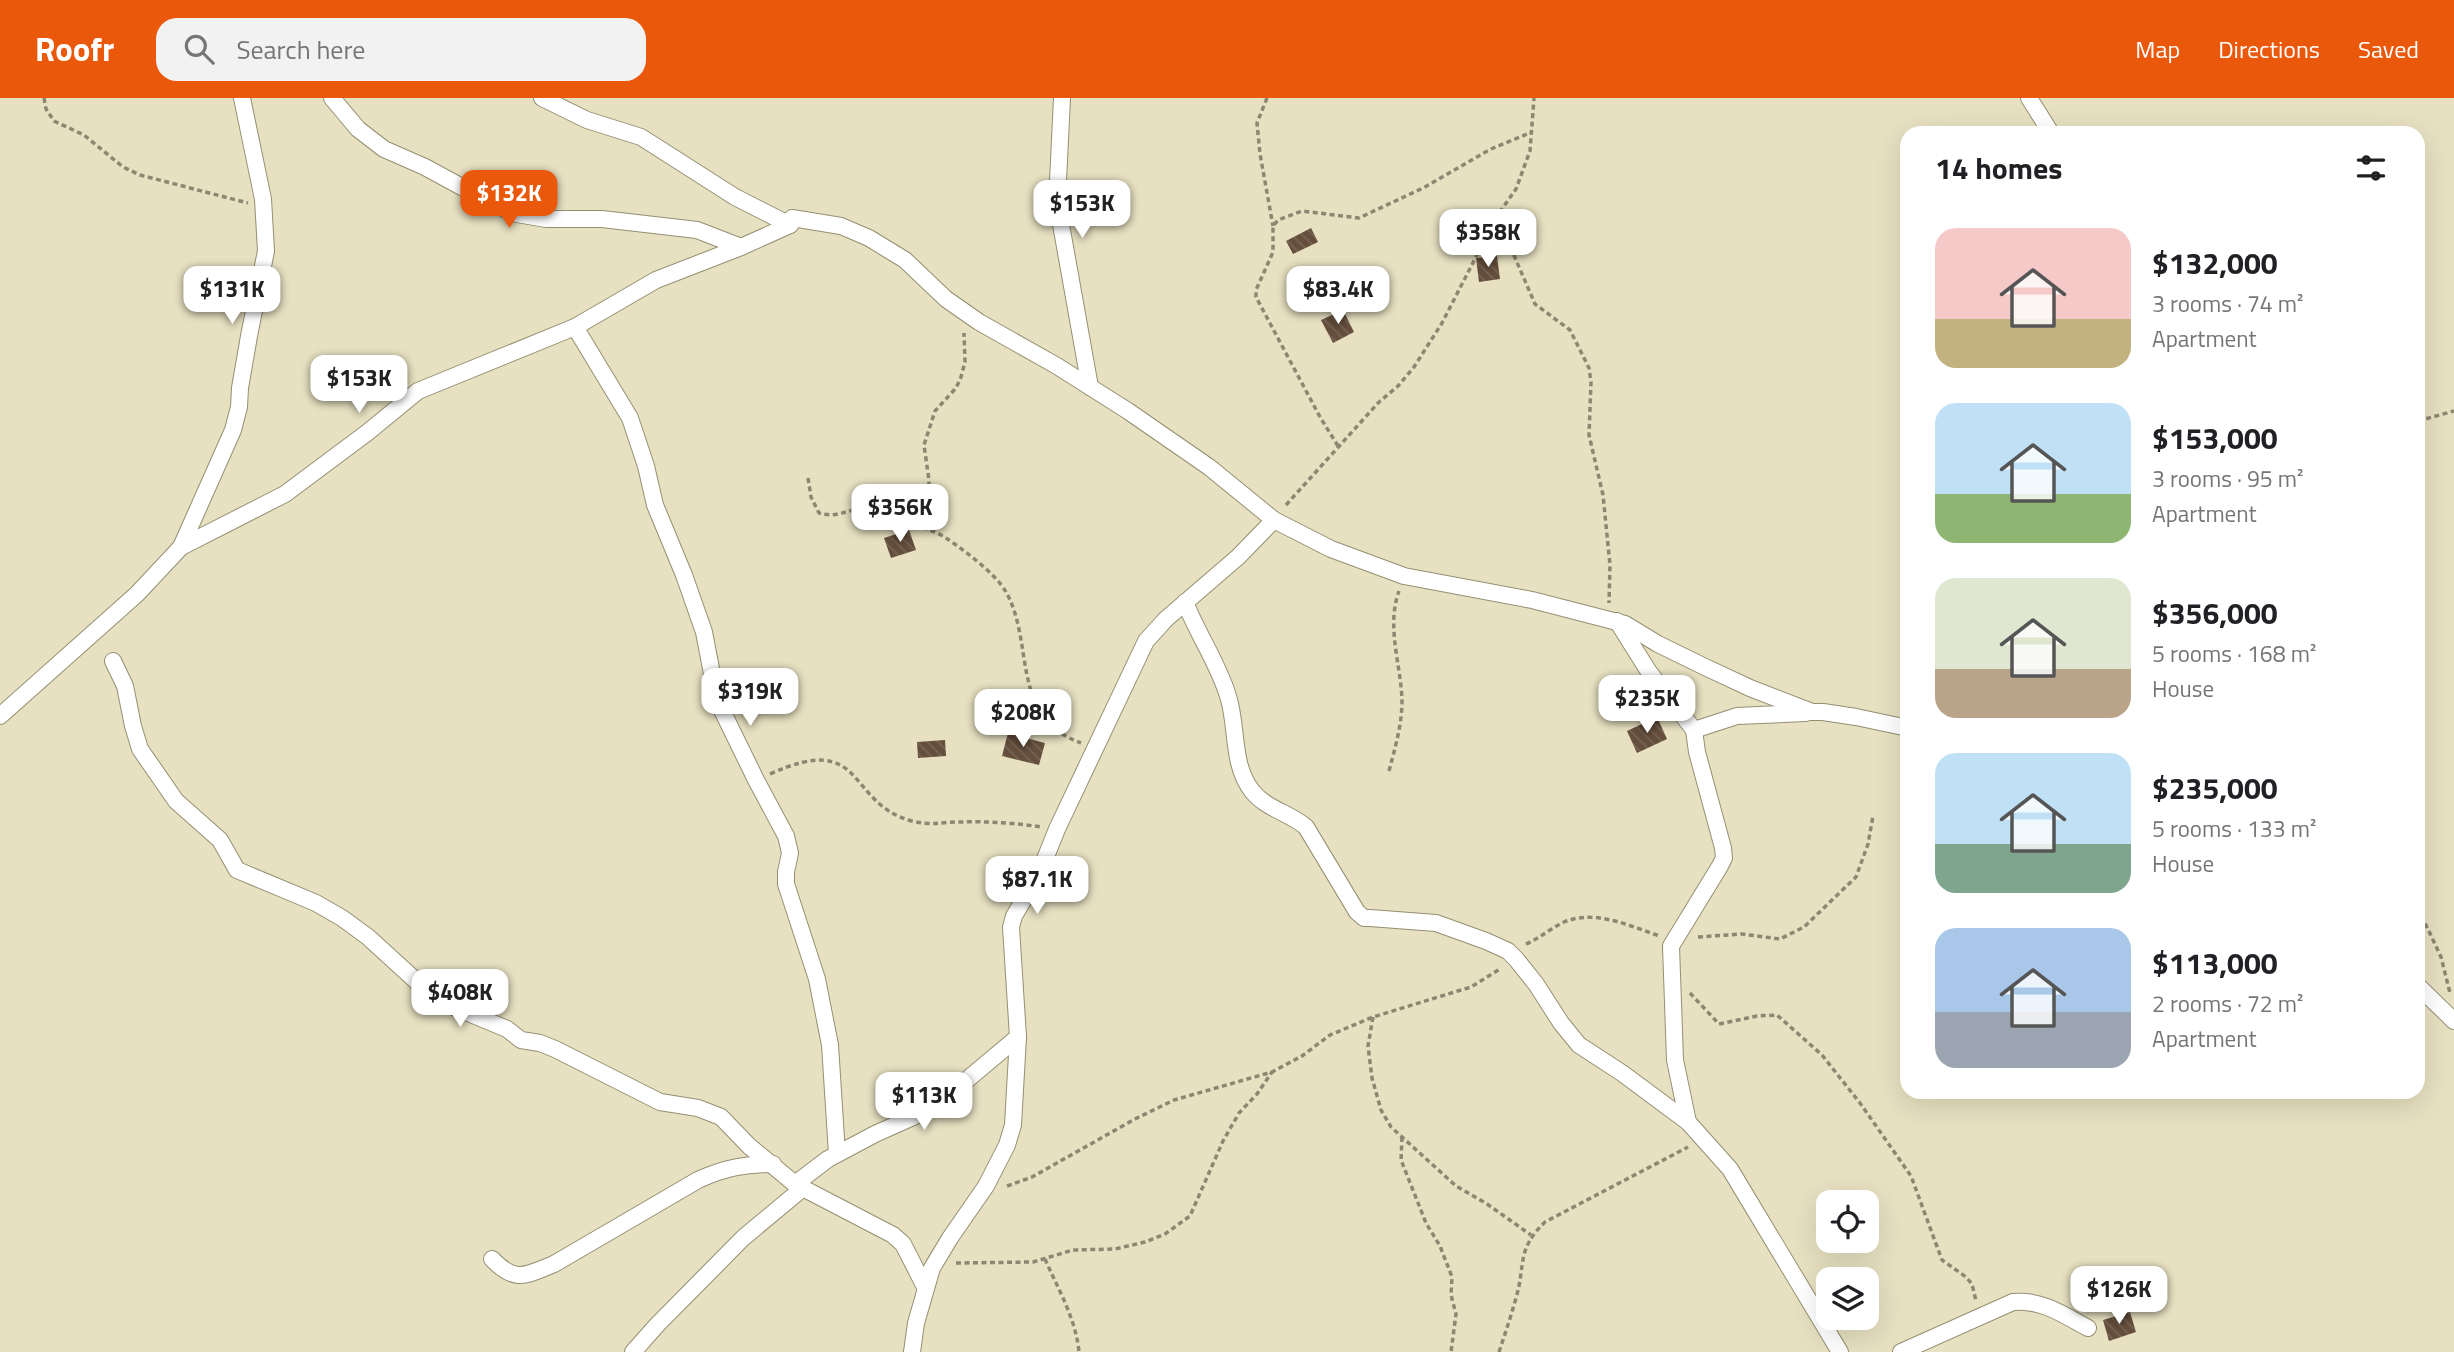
<!DOCTYPE html>
<meta charset="utf-8">
<style>
:root{--surface:#fff;--page:#f2f2f2;--text:#202124;--muted:#757577;--accent:#ea580c}
body{margin:0;font-family:"Titillium Web",sans-serif;background:var(--page);color:var(--text);height:100vh;display:flex;flex-direction:column;font-size:26px;white-space:nowrap}
*{box-sizing:border-box;margin:0}
p{font-size:23px;color:var(--muted)}
.icon{flex:none;width:38px;height:38px;fill:none;stroke:currentColor;stroke-width:2;stroke-linecap:round;stroke-linejoin:round}
.map{position:relative;flex:1;overflow:hidden}
.drawer{position:absolute;left:1900px;top:28px;width:525px;height:973px;display:flex;flex-direction:column;background:var(--surface);border-radius:21px;box-shadow:0 7px 28px #0002}
.drawer>*{flex:none}
.fabs{position:absolute;left:1816px;top:1092px;display:grid;gap:14px}
.fabs a{display:grid;place-items:center;width:63px;height:63px;border-radius:14px;background:var(--surface);box-shadow:0 7px 28px #0002;font-size:35px}
.price{position:absolute;translate:-50% -60px;padding:0 16px;border-radius:14px;background:#fff;color:#222;font-size:23px;line-height:46px;filter:drop-shadow(0 2px 4px #0008)}
.price::after{content:'';position:absolute;left:50%;top:42px;width:21px;height:16px;margin-left:-10px;background:inherit;clip-path:polygon(0 0,100% 0,50% 100%)}
.price.on{background:var(--accent);color:#fff}
ul{padding:0;list-style:none}
li{display:flex;align-items:center;gap:21px;height:175px;padding:0 35px}
li span{display:grid;place-items:center;flex:none;width:196px;height:140px;border-radius:21px;color:#555}
li>.icon{margin-inline-start:auto}
span .icon{width:84px;height:84px;fill:#fffc;stroke-width:1}
li b{font-size:30px}
h2{display:flex;justify-content:space-between;align-items:center;height:84px;padding:0 35px;font-size:30px}
header{display:flex;align-items:center;gap:42px;box-sizing:border-box;height:98px;padding:0 35px;background:var(--accent);color:#fff}
header strong{font-size:33px}
nav{display:flex;gap:38px;margin-inline-start:auto;font-size:24px}
.search{width:490px;height:63px;background:var(--page);display:flex;align-items:center;gap:18px;box-sizing:border-box;padding:0 24px;border-radius:21px;color:var(--muted);font-size:26px}
.map>svg:first-child{display:block}
.building{fill:url(#building-back-hatch)}
.lines{fill:none;stroke-linecap:round;stroke-linejoin:round}
.minor-casing{stroke:#958f72;stroke-width:18}
.path{stroke:#8c8771;stroke-width:3.5;stroke-dasharray:5 3.5;stroke-linecap:butt}
.minor{stroke:#fff;stroke-width:16}
</style>
<header>
<strong>Roofr</strong>
<div class="search"><svg class="icon" aria-label="search" viewBox="0 0 24 24"><circle cx="10" cy="10" r="6"/><path d="M15 15l6 6"/></svg>Search here</div>
<nav><a>Map</a><a>Directions</a><a>Saved</a></nav>
</header>
<div class="map">
<svg width="2454" height="1254" viewBox="0 0 2454 1254">
<defs>
<pattern id="building-back-hatch" width="6" height="6" patternUnits="userSpaceOnUse" patternTransform="scale(1.75)"><rect width="6" height="6" fill="#654e3c"/><path d="M-1 5l2 2M0 0l6 6M5-1l2 2" fill="none" stroke="#766354"/></pattern>
</defs>
<rect width="100%" height="100%" fill="#e7e0c1"/>
<g class="building">
<polygon points="1311,130 1318,144 1293,156 1286,143"/>
<polygon points="1497,158 1500,181 1479,184 1476,160"/>
<polygon points="1343,212 1354,234 1333,245 1321,222"/>
<polygon points="909,432 916,452 891,460 884,440"/>
<polygon points="1657,619 1667,641 1637,655 1627,633"/>
<polygon points="1008,635 1045,645 1039,667 1002,658"/>
<polygon points="945,642 946,658 918,660 917,644"/>
<polygon points="2130,1214 2136,1234 2109,1243 2103,1222"/>
</g>
<g class="lines">
<g class="minor-casing">
<g id="minor">
<polyline points="332,0 358,31 384,51 425,69 493,106 517,116 546,121 602,121 697,132 741,149"/>
<polyline points="542,0 587,22 641,39 735,99 790,127 792,120 841,128 869,140 905,162 946,201 979,224 1057,268 1128,313 1209,369 1274,422 1331,451 1404,478 1532,502 1625,526 1658,546 1705,569 1750,590 1812,614 1823,614 1856,619 1908,630"/>
<polyline points="1062,0 1057,104 1090,289"/>
<polyline points="2029,0 2051,35"/>
<polyline points="575,229 630,320 646,368 655,407 684,477 704,534 717,602 756,682 786,738 790,755 786,774 786,786 817,881 830,947 837,1056"/>
<polyline points="181,449 233,332 239,309 240,290 249,238 266,153 263,101 242,0"/>
<path d="M1185 504C1198 537 1218 565 1228 598 1238 629 1231 666 1252 693 1266 711 1290 715 1306 729L1357 814 1364 820H1370L1436 825 1486 843 1508 853 1516 861 1536 886 1561 925 1579 947 1622 975 1688 1024 1730 1071 1840 1254"/>
<polyline points="1617,523 1649,574 1694,632 1697,654 1723,750 1724,760 1720,768 1671,848 1675,962 1688,1024"/>
<polyline points="113,563 125,588 133,628 140,651 176,703 220,742 237,772 316,805 342,820 368,839 437,902 507,931 521,942 540,945 555,951 660,1004 698,1010 721,1019 749,1048 795,1086 893,1137 903,1146 925,1189"/>
<polyline points="0,618 137,496 181,449 285,396 368,334 418,293 575,229 656,182 741,149 790,127"/>
<polyline points="1694,632 1737,618 1806,615"/>
<polyline points="2418,888 2454,923"/>
<polyline points="795,1086 828,1061 875,1036 922,1015 956,991 1018,939"/>
<path d="M492 1161C516 1186 526 1177 554 1166L698 1082C724 1070 745 1066 773 1066"/>
<polyline points="633,1254 657,1227 743,1140 803,1090"/>
<polyline points="912,1254 916,1225 932,1170 950,1140 986,1088 1007,1047 1013,1027 1018,939 1011,829 1014,818 1039,776 1057,731 1146,543 1166,521 1238,459 1274,422"/>
<path d="M1901 1254 2013 1204C2041 1201 2064 1217 2088 1230"/>
</g>
</g>
<g class="path">
<polyline points="44,0 46,11 54,23 84,37 123,69 140,77 248,105"/>
<polyline points="1267,0 1257,25 1260,56 1273,128"/>
<polyline points="1497,118 1535,206 1570,232 1589,270 1591,284 1589,337 1603,397 1610,467 1609,505"/>
<polyline points="2418,323 2454,313"/>
<polyline points="1338,348 1320,319 1256,199 1256,192 1273,154 1273,128 1278,122 1302,113 1359,120 1423,90 1491,51 1532,34"/>
<path d="M808 380 811 399 819 415C839 421 847 410 866 411 875 412 882 416 891 420 909 427 929 429 946 440 964 452 996 476 1006 494 1035 545 1009 619 1081 645"/>
<polyline points="1286,407 1379,304 1398,288 1414,269 1442,225 1497,118 1516,91 1530,53 1534,0"/>
<polyline points="928,431 929,382 924,347 935,313 956,290 961,279 965,264 964,235"/>
<path d="M1389 673C1395 650 1402 627 1402 603 1401 566 1386 529 1399 493"/>
<path d="M770 676C867 632 845 705 912 723 932 728 941 724 960 724 985 723 1016 725 1041 729"/>
<polyline points="2418,810 2441,859 2450,895"/>
<polyline points="1698,839 1742,836 1780,841 1804,829 1856,779 1868,746 1873,718"/>
<path d="M1526 846C1540 840 1551 830 1564 824 1596 811 1629 828 1660 838"/>
<polyline points="1690,895 1719,926 1757,918 1777,917 1822,957 1860,1005 1911,1078 1942,1162 1966,1179 1972,1186 1976,1203"/>
<polyline points="1373,919 1368,948 1372,980 1381,1012 1391,1029 1456,1088 1487,1106 1531,1137"/>
<polyline points="1402,1039 1401,1062 1426,1125 1440,1148 1452,1179 1451,1197 1456,1216 1451,1254"/>
<polyline points="1007,1088 1032,1079 1135,1021 1174,1002 1272,974 1302,958 1330,937 1373,919 1471,889 1500,871"/>
<path d="M1045 1161C1058 1191 1076 1221 1079 1254"/>
<polyline points="956,1165 1033,1164 1073,1152 1115,1151 1145,1144 1165,1136 1190,1118 1223,1043 1239,1015 1257,996 1272,974"/>
<path d="M1499 1254C1505 1236 1511 1218 1516 1200 1526 1166 1516 1152 1545 1124L1688 1049"/>
</g>
<use href="#minor" class="minor"/>
</g>
</svg>
<div class="fabs">
<a><svg class="icon" aria-label="locate" viewBox="0 0 24 24"><circle cx="12" cy="12" r="6"/><path d="M12 2v4M12 18v4M2 12h4M18 12h4"/></svg></a>
<a><svg class="icon" aria-label="layers" viewBox="0 0 24 24"><path d="M12 4l9 5-9 5-9-5zM3 14l9 5 9-5"/></svg></a>
</div>
<b class="price on" style="left:509px;top:132px">$132K</b>
<b class="price" style="left:1082px;top:142px">$153K</b>
<b class="price" style="left:1488px;top:171px">$358K</b>
<b class="price" style="left:232px;top:228px">$131K</b>
<b class="price" style="left:1338px;top:228px">$83.4K</b>
<b class="price" style="left:359px;top:317px">$153K</b>
<b class="price" style="left:900px;top:446px">$356K</b>
<b class="price" style="left:750px;top:630px">$319K</b>
<b class="price" style="left:1647px;top:637px">$235K</b>
<b class="price" style="left:1023px;top:651px">$208K</b>
<b class="price" style="left:1037px;top:818px">$87.1K</b>
<b class="price" style="left:460px;top:931px">$408K</b>
<b class="price" style="left:924px;top:1034px">$113K</b>
<b class="price" style="left:2119px;top:1228px">$126K</b>
<section class="drawer">
<h2>14 homes<svg class="icon" aria-label="filters" viewBox="0 0 24 24"><path d="M4 7h16M4 17h16"/><circle cx="9" cy="7" r="2"/><circle cx="15" cy="17" r="2"/></svg></h2>
<ul>
<li><span style="background:linear-gradient(#f6c9c9 65%,#c2b280 0)"><svg class="icon" aria-label="home" viewBox="0 0 24 24"><path d="M3 11l9-7 9 7M6 9v11h12V9"/></svg></span><div><b>$132,000</b><p>3 rooms · 74 m²</p><p>Apartment</p></div></li>
<li><span style="background:linear-gradient(#bfe0f5 65%,#8fb573 0)"><svg class="icon" aria-label="home" viewBox="0 0 24 24"><path d="M3 11l9-7 9 7M6 9v11h12V9"/></svg></span><div><b>$153,000</b><p>3 rooms · 95 m²</p><p>Apartment</p></div></li>
<li><span style="background:linear-gradient(#dfe7d0 65%,#b9a48a 0)"><svg class="icon" aria-label="home" viewBox="0 0 24 24"><path d="M3 11l9-7 9 7M6 9v11h12V9"/></svg></span><div><b>$356,000</b><p>5 rooms · 168 m²</p><p>House</p></div></li>
<li><span style="background:linear-gradient(#bfe0f5 65%,#7fa58c 0)"><svg class="icon" aria-label="home" viewBox="0 0 24 24"><path d="M3 11l9-7 9 7M6 9v11h12V9"/></svg></span><div><b>$235,000</b><p>5 rooms · 133 m²</p><p>House</p></div></li>
<li><span style="background:linear-gradient(#a9c7e8 60%,#9aa5b1 0)"><svg class="icon" aria-label="home" viewBox="0 0 24 24"><path d="M3 11l9-7 9 7M6 9v11h12V9"/></svg></span><div><b>$113,000</b><p>2 rooms · 72 m²</p><p>Apartment</p></div></li>
</ul>
</section>
</div>
